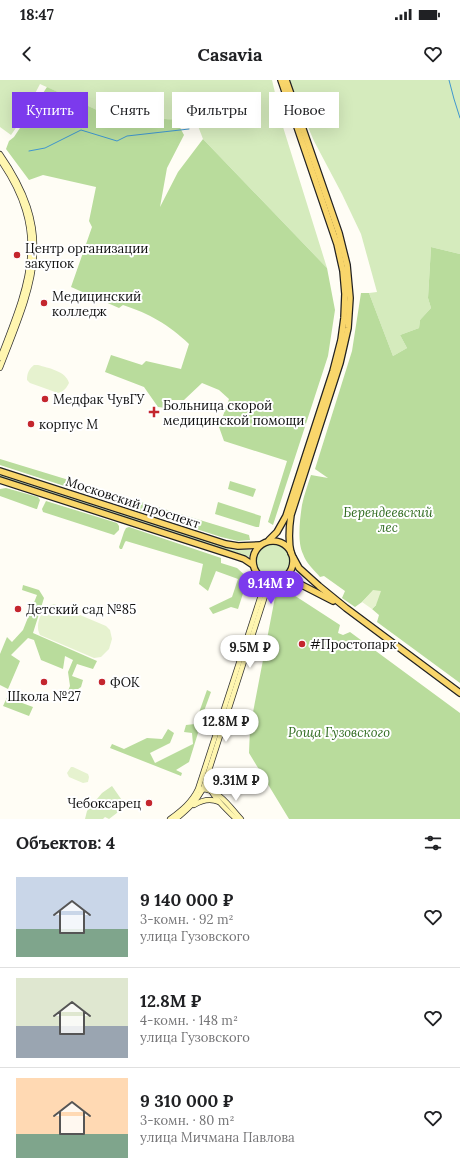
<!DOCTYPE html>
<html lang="ru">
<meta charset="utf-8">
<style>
:root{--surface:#fff;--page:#f6f6f6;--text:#202124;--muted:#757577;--line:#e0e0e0;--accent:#7c3aed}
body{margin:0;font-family:Lora,serif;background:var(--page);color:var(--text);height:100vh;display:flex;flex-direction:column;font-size:15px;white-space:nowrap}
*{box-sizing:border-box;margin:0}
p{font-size:13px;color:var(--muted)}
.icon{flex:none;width:22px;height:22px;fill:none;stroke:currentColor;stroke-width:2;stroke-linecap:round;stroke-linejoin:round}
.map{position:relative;height:739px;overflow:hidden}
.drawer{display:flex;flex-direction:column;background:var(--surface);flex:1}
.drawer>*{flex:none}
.guide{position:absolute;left:12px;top:12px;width:436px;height:36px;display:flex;gap:8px}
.price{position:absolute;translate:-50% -34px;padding:0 9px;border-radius:14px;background:#fff;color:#222;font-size:13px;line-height:26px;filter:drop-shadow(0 1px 2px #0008)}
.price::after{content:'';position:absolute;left:50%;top:24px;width:12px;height:9px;margin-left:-6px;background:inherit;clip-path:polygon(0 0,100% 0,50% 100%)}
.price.on{background:var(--accent);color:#fff}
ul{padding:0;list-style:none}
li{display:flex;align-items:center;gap:12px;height:100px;padding:0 16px}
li+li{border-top:1px solid var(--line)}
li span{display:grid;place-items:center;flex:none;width:112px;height:80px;border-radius:0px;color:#555}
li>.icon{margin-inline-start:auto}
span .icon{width:48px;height:48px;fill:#fffc;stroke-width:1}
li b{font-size:17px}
h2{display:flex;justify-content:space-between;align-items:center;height:48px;padding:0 16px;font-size:17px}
.pill{padding:0 14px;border-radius:0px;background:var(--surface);box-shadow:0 4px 16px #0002;font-size:14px;line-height:36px}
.pill.on{background:var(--accent);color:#fff}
.status{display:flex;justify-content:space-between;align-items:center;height:28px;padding:0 20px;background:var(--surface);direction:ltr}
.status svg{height:11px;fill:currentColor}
header{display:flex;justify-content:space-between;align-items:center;height:52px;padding:0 16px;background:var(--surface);font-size:18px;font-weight:700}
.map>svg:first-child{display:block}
.green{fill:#d5ebbd}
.forest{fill:#b9dc9c}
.pitch{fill:#e6f2cf}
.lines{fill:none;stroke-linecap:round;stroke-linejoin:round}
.stream{stroke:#3f96cf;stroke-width:1}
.secondary-casing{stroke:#333;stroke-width:6}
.primary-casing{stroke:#222;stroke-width:8}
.secondary{stroke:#fff6b0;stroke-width:4.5}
.primary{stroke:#f9d66b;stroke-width:5.5}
.poi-dot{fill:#c4262e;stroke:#fff;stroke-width:1.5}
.labels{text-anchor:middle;stroke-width:4;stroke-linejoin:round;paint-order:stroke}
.poi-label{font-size:13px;fill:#111;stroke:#fff;text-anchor:start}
.street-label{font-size:13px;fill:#111;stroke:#fff}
.park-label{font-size:13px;font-style:italic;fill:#2f6b1f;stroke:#fff}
</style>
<div class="status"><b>18:47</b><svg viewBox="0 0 49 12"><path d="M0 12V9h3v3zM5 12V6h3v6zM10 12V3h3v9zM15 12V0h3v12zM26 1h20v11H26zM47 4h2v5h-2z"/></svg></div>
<header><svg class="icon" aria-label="back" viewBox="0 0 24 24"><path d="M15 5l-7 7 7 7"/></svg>Casavia<svg class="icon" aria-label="heart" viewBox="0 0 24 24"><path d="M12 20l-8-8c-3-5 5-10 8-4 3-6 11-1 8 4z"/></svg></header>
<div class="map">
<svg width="460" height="739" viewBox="0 0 460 739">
<rect width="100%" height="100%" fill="#fffdf5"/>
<g class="green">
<polygon points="0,0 272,0 283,47 327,188 203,59 198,46 188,47 184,42 165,39 123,42 40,4 20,42 11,55 0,47"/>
<polygon points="290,0 460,0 460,174 431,167 428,218 431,228 420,240 419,248 400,255 407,268 393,276 369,213 377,212 361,154 342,114 314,61 296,19"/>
<polygon points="0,395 223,467 234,470 250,470 251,471 249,477 0,397"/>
<circle cx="273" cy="481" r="17"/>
<polygon points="112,706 126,726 109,739 105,737 103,739 85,739 87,731 102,713"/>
</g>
<g class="forest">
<path d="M47 7 123 42 165 39 176 40 184 55 167 88 160 127 178 92 203 59 327 188 335 230 328 276 273 445 268 442 287 381 224 361 219 347 229 319 219 310 202 303 184 320H169L166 328 158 327 144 307 105 292 111 275 142 285 146 281 181 289 189 264C168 244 150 234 123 225L119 228 71 207 92 147 89 141 96 107 43 95 29 100 6 69 9 61 14 57Z"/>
<path d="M431 167 460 174V603L377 542 379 535 372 529 376 525 373 511 362 522 355 527 342 518 345 511 324 496 320 497C314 490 306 483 303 474 297 462 300 438 302 425 304 415 308 404 311 395L328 398 315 389 352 271 361 213H369L393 276 407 268 400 255 419 248 420 240 431 228 428 218Z"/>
<polygon points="0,379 249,455 250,460 238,461 221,457 0,385"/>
<polygon points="230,401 256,409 253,417 228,409"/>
<polygon points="6,408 38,417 40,420 37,429 36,429 0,416 0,409"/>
<polygon points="46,421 117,443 119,446 119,450 114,455 43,432 42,429"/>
<polygon points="218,422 261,436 259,447 256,447 215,434"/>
<polygon points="129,447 221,478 221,483 237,488 248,498 238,529 231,527 213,534 209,528 232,517 238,499 216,491 208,511 199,504 203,484 126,461 125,462 122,469 120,469 119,467 124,452 126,448"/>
<polygon points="23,505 39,510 44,518 33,553 97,581 93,589 77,584 72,596 83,600 81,607 65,618 70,606 68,592 73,580 65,576 63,589 41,580 34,560 28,558 11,575 20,581 8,609 0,605 0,574 7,557 12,562 23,550 37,515 22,510"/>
<polygon points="283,508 340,545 338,553 343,555 350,552 460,633 460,739 289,739 249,673 250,648 276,512"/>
<polygon points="11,609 17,612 14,620 33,627 29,636 3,626"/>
<polygon points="207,610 211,612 197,650 198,653 189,682 176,690 182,693 181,696 110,668 112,664 124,669 147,658 162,659 168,649 174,653 170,663 150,673 155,683 193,664 192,653 184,652 186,645 195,644"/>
</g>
<g class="pitch">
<path d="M34 285H38C48 288 66 291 69 303 66 309 64 311 58 313L30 303 27 300C27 293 29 289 34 285Z"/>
<polygon points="373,510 381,511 376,525 372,529 362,522"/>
<path d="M54 524 106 546 110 550 112 559 109 569 101 577 94 578 40 555C34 544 42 527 54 524Z"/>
<polygon points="71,687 73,687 88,694 89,697 88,702 83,703 69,697 67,693"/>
</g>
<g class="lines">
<g class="stream">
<polyline points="449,0 454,19 460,38"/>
<polyline points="29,71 45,68 81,50 117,61 127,56 189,49"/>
</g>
<g class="secondary-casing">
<g id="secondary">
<path d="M0 74C57 156 33 203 0 288"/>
<path d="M0 80C51 154 29 203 0 278"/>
<polyline points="209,691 211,701 218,714"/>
<path d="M206 699C210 715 225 728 236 739"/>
<path d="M200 709C218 708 230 727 241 739"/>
<path d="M194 725C202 720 210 718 219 722"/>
<path d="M170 739C182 730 192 722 198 709L262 512V504L259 495"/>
<path d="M176 739C187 730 196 722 203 709L266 513 275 501"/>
</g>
</g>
<g class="primary-casing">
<g id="primary">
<path d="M286 0 339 153 347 185 350 218 348 248 340 283 291 435C289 448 288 460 291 473"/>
<polyline points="0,391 226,464 238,466 260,465"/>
<polyline points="0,400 235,476 244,479 253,485"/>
<polyline points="269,460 277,452 286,436 333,291 341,260 344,238 345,214 343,191 337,164 281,0"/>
<circle cx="273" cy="481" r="20"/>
<polyline points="293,477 299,488 319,506 346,528 460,613"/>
<polyline points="282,499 294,501 333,521"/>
</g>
</g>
<use href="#secondary" class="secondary"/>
<use href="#primary" class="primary"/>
</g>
<g class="poi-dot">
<circle cx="17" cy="175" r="4"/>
<circle cx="44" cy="223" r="4"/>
<circle cx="45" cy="319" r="4"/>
<path d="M152 326h4v4h4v4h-4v4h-4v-4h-4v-4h4z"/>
<circle cx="31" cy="344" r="4"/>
<circle cx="18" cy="529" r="4"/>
<circle cx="302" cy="564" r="4"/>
<circle cx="44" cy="602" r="4"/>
<circle cx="102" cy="602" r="4"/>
<circle cx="149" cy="723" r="4"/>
</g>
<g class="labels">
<g class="poi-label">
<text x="25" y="173">Центр организации<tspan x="25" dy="15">закупок</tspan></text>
<text x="52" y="221">Медицинский<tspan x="52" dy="15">колледж</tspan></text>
<text x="53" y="324">Медфак ЧувГУ</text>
<text x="163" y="330">Больница скорой<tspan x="163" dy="15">медицинской помощи</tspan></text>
<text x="39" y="349">корпус М</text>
<text x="26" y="534">Детский сад №85</text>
<text x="310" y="569">#Простопарк</text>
<text x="110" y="607">ФОК</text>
<text x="44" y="621" text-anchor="middle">Школа №27</text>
<text x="141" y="728" text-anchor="end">Чебоксарец</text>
</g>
<g class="street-label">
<text transform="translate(133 422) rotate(18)" y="5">Московский проспект</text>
</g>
<g class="park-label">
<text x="388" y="437">Берендеевский<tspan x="388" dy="15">лес</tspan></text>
<text x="339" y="657">Роща Гузовского</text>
</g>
</g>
</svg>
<b class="price on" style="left:271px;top:525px">9.14M ₽</b>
<b class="price" style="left:250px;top:589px">9.5M ₽</b>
<b class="price" style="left:226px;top:663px">12.8M ₽</b>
<b class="price" style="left:236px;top:722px">9.31M ₽</b>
<div class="guide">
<a class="pill on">Купить</a>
<a class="pill">Снять</a>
<a class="pill">Фильтры</a>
<a class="pill">Новое</a>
</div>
</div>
<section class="drawer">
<h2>Объектов: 4<svg class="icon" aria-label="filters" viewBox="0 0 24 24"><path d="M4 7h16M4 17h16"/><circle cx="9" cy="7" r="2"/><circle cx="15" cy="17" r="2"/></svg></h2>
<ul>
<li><span style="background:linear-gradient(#c9d6e8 65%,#7fa58c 0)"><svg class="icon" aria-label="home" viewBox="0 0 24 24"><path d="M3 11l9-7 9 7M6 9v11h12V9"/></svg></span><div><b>9 140 000 ₽</b><p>3-комн. · 92 m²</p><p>улица Гузовского</p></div><svg class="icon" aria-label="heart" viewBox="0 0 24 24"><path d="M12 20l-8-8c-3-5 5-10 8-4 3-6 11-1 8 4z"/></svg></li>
<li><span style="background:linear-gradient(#dfe7d0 60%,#9aa5b1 0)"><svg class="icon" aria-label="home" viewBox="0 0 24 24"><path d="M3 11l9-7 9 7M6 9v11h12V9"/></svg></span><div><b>12.8M ₽</b><p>4-комн. · 148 m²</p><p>улица Гузовского</p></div><svg class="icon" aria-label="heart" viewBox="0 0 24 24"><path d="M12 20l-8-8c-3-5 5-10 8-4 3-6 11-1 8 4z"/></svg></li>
<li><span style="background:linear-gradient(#ffd9b3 70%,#7fa58c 0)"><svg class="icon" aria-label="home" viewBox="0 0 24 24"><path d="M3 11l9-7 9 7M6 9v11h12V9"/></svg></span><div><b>9 310 000 ₽</b><p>3-комн. · 80 m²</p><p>улица Мичмана Павлова</p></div><svg class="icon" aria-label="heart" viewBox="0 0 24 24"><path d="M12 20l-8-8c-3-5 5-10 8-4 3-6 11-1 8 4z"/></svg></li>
</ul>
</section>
